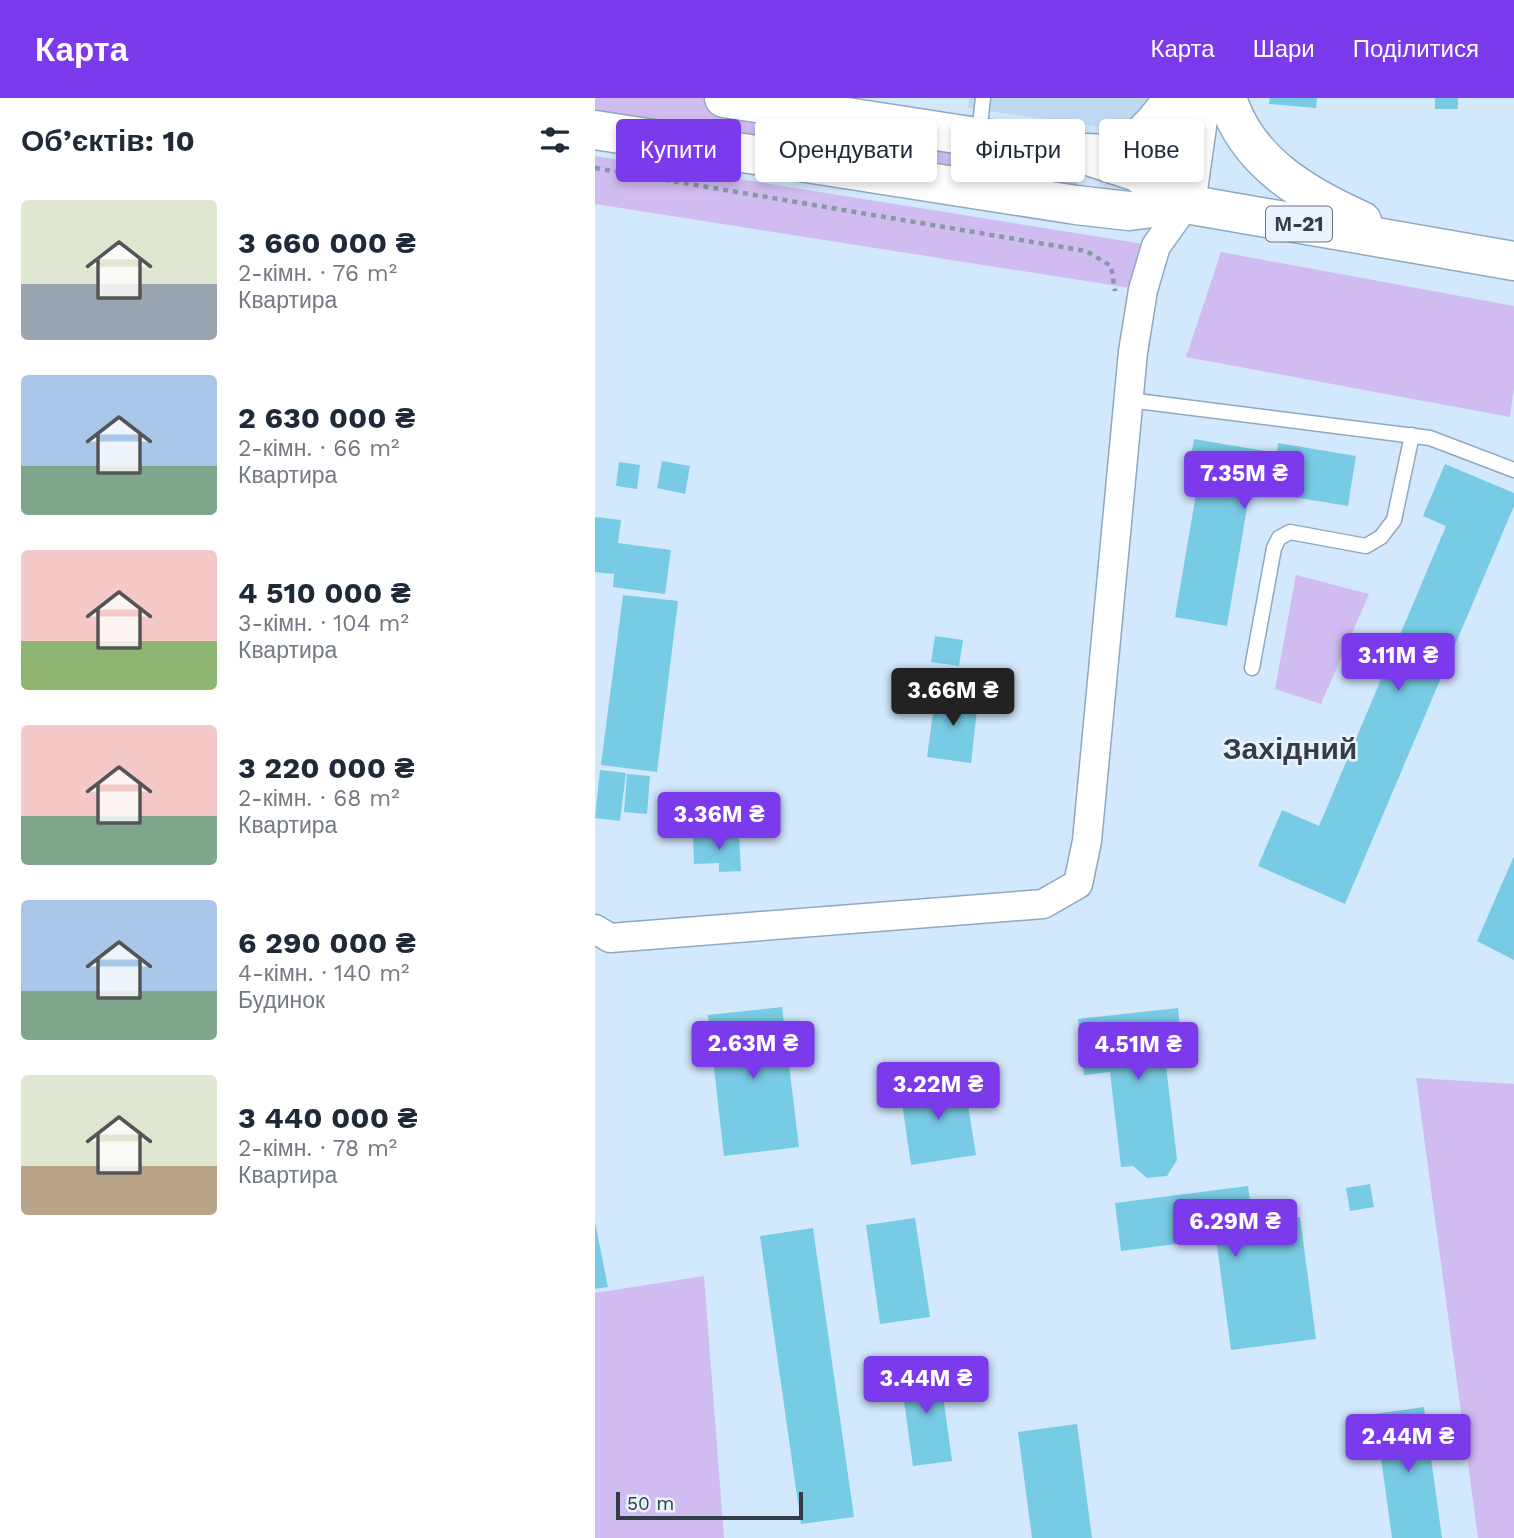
<!DOCTYPE html>
<html lang="uk">
<meta charset="utf-8">
<style>
:root{--surface:#fff;--page:#f6f6f7;--text:#1f2937;--muted:#747a83;--accent:#7c3aed}
body{margin:0;font-family:"Work Sans",sans-serif;background:var(--page);color:var(--text);height:100vh;display:flex;flex-direction:column;font-size:26px;white-space:nowrap}
*{box-sizing:border-box;margin:0}
p{font-size:23px;color:var(--muted)}
.icon{flex:none;width:38px;height:38px;fill:none;stroke:currentColor;stroke-width:2;stroke-linecap:round;stroke-linejoin:round}
.map{position:relative;flex:1;overflow:hidden}
.drawer{display:flex;flex-direction:column;background:var(--surface);width:595px}
.drawer>*{flex:none}
.banner{position:absolute;left:21px;top:21px;width:665px;height:63px;display:flex;gap:14px}
.scale{position:absolute;left:21px;bottom:18px;width:187px;box-sizing:border-box;padding-left:7px;border:4px solid #333d47;border-top:0;font-size:19px;line-height:24px;white-space:nowrap;color:#333d47;-webkit-text-stroke:5px #e9f3fe;paint-order:stroke}
.price{position:absolute;translate:-50% -60px;padding:0 16px;border-radius:7px;background:var(--accent);color:#fff;font-size:23px;line-height:46px;filter:drop-shadow(0 2px 4px #0008)}
.price::after{content:'';position:absolute;left:50%;top:42px;width:21px;height:16px;margin-left:-10px;background:inherit;clip-path:polygon(0 0,100% 0,50% 100%)}
.price.current{background:#222;color:#fff}
ul{padding:0;list-style:none}
li{display:flex;align-items:center;gap:21px;height:175px;padding:0 21px}
li span{display:grid;place-items:center;flex:none;width:196px;height:140px;border-radius:7px;color:#555}
li>.icon{margin-inline-start:auto}
span .icon{width:84px;height:84px;fill:#fffc;stroke-width:1}
li b{font-size:30px}
h2{display:flex;justify-content:space-between;align-items:center;height:84px;padding:0 21px;font-size:30px}
.pill{padding:0 24px;border-radius:7px;background:var(--surface);box-shadow:0 4px 10px #0003;font-size:24px;line-height:63px}
.pill.current{background:var(--accent);color:#fff}
header{display:flex;align-items:center;gap:42px;box-sizing:border-box;height:98px;padding:0 35px;background:var(--accent);color:#fff}
header strong{font-size:33px}
nav{display:flex;gap:38px;margin-inline-start:auto;font-size:24px}
main{display:flex;flex:1;min-height:0}
.map>svg:first-child{display:block}
.built{fill:#c1daf3}
.green{fill:#d1bcf1}
.building{fill:#78cbe4}
.lines{fill:none;stroke-linecap:round;stroke-linejoin:round}
.lane-casing{stroke:#8fa8c0;stroke-width:17}
.street-casing{stroke:#8fa8c0;stroke-width:31}
.secondary-casing{stroke:#8fa8c0;stroke-width:41}
.highway-casing{stroke:#8fa8c0;stroke-width:41}
.path{stroke:#8898a7;stroke-width:4.5;stroke-dasharray:5 5;stroke-linecap:butt}
.lane{stroke:#fff;stroke-width:14}
.street{stroke:#fff;stroke-width:28}
.secondary{stroke:#fff;stroke-width:38}
.highway{stroke:#fff;stroke-width:38}
.labels{text-anchor:middle;stroke-width:5;stroke-linejoin:round;paint-order:stroke}
.shield{fill:#e9f3fe;stroke:#6a747e;stroke-width:2}
.shield-label{font-size:21px;font-weight:bold;fill:#333d47}
.district-label{font-size:30px;font-weight:bold;fill:#333d47;stroke:#e9f3fe}
</style>
<header>
<strong>Карта</strong>
<nav><a>Карта</a><a>Шари</a><a>Поділитися</a></nav>
</header>
<main>
<section class="drawer">
<h2>Об’єктів: 10<svg class="icon" aria-label="filters" viewBox="0 0 24 24"><path d="M4 7h16M4 17h16"/><circle cx="9" cy="7" r="2"/><circle cx="15" cy="17" r="2"/></svg></h2>
<ul>
<li><span style="background:linear-gradient(#dfe7d0 60%,#9aa5b1 0)"><svg class="icon" aria-label="home" viewBox="0 0 24 24"><path d="M3 11l9-7 9 7M6 9v11h12V9"/></svg></span><div><b>3 660 000 ₴</b><p>2-кімн. · 76 m²</p><p>Квартира</p></div></li>
<li><span style="background:linear-gradient(#a9c7e8 65%,#7fa58c 0)"><svg class="icon" aria-label="home" viewBox="0 0 24 24"><path d="M3 11l9-7 9 7M6 9v11h12V9"/></svg></span><div><b>2 630 000 ₴</b><p>2-кімн. · 66 m²</p><p>Квартира</p></div></li>
<li><span style="background:linear-gradient(#f6c9c9 65%,#8fb573 0)"><svg class="icon" aria-label="home" viewBox="0 0 24 24"><path d="M3 11l9-7 9 7M6 9v11h12V9"/></svg></span><div><b>4 510 000 ₴</b><p>3-кімн. · 104 m²</p><p>Квартира</p></div></li>
<li><span style="background:linear-gradient(#f6c9c9 65%,#7fa58c 0)"><svg class="icon" aria-label="home" viewBox="0 0 24 24"><path d="M3 11l9-7 9 7M6 9v11h12V9"/></svg></span><div><b>3 220 000 ₴</b><p>2-кімн. · 68 m²</p><p>Квартира</p></div></li>
<li><span style="background:linear-gradient(#a9c7e8 65%,#7fa58c 0)"><svg class="icon" aria-label="home" viewBox="0 0 24 24"><path d="M3 11l9-7 9 7M6 9v11h12V9"/></svg></span><div><b>6 290 000 ₴</b><p>4-кімн. · 140 m²</p><p>Будинок</p></div></li>
<li><span style="background:linear-gradient(#dfe7d0 65%,#b9a48a 0)"><svg class="icon" aria-label="home" viewBox="0 0 24 24"><path d="M3 11l9-7 9 7M6 9v11h12V9"/></svg></span><div><b>3 440 000 ₴</b><p>2-кімн. · 78 m²</p><p>Квартира</p></div></li>
</ul>
</section>
<div class="map">
<svg width="919" height="1440" viewBox="0 0 919 1440">
<rect width="100%" height="100%" fill="#d2e8fc"/>
<polygon class="built" points="374,0 560,0 546,17 519,31 373,10"/>
<g class="green">
<polygon points="0,0 131,0 484,55 481,107 0,31"/>
<polygon points="0,58 561,148 548,192 0,106"/>
<polygon points="626,154 919,208 919,289 915,319 591,259"/>
<polygon points="701,477 774,496 726,606 680,591"/>
<polygon points="821,980 919,986 919,1440 883,1440"/>
<polygon points="109,1178 129,1440 0,1440 0,1195"/>
</g>
<g class="building">
<polygon points="675,0 722,0 721,10 674,6"/>
<rect x="840" y="0" width="23" height="11"/>
<polygon points="599,341 682,355 683,345 761,358 753,408 655,392 632,528 580,519 601,396 590,394"/>
<polygon points="67,363 95,368 90,396 62,390"/>
<polygon points="24,364 45,367 42,391 21,388"/>
<polygon points="850,366 919,395 919,408 750,806 663,768 687,712 724,728 851,428 828,418"/>
<polygon points="0,419 26,422 23,445 76,452 70,496 18,489 19,476 0,474"/>
<polygon points="28,497 83,503 62,674 6,667"/>
<polygon points="340,538 368,542 364,568 336,564"/>
<polygon points="348,590 374,593 372,610 382,612 376,665 332,659 339,608 346,609"/>
<polygon points="5,672 31,675 25,723 0,720"/>
<polygon points="32,676 55,678 52,716 29,714"/>
<polygon points="118,695 120,721 94,723 92,697"/>
<polygon points="144,737 146,773 124,774 124,765 99,766 98,740"/>
<polygon points="919,758 919,862 882,843"/>
<polygon points="187,909 204,1049 129,1058 113,917"/>
<polygon points="583,910 589,965 571,967 582,1062 572,1078 552,1080 538,1068 526,1069 515,974 489,977 483,921"/>
<polygon points="369,982 381,1057 316,1067 305,991"/>
<polygon points="775,1086 779,1109 755,1113 751,1090"/>
<polygon points="653,1088 658,1125 705,1119 721,1241 636,1252 621,1141 526,1153 520,1105"/>
<polygon points="320,1120 335,1219 285,1226 271,1127"/>
<polygon points="0,1124 13,1189 0,1191"/>
<polygon points="218,1130 259,1419 206,1426 165,1138"/>
<polygon points="344,1268 357,1363 318,1368 305,1274"/>
<polygon points="829,1309 847,1440 797,1440 780,1316"/>
<polygon points="482,1326 497,1440 437,1440 423,1334"/>
</g>
<g class="lines">
<g class="lane-casing">
<g id="lane">
<polyline points="384,37 388,0"/>
<polyline points="534,302 835,340 919,372"/>
<polyline points="657,570 679,450 684,440 695,434 771,448 786,439 799,422 817,337"/>
</g>
</g>
<g class="street-casing">
<polyline id="street" points="0,831 15,840 448,806 483,786 492,743 538,254 548,192 561,148 591,106"/>
</g>
<g class="secondary-casing">
<polyline id="secondary" points="591,106 606,0"/>
</g>
<g class="highway-casing">
<g id="highway">
<polyline points="129,0 484,55 542,74 591,106"/>
<path d="M632 0C652 64 709 97 767 123"/>
<polyline points="0,32 481,107 534,113 591,106 919,163"/>
<path d="M487 55C496 55 506 56 515 55 540 51 565 20 578 0"/>
</g>
</g>
<polyline class="path" points="0,70 491,153 516,168 520,193"/>
<use href="#lane" class="lane"/>
<use href="#street" class="street"/>
<use href="#secondary" class="secondary"/>
<use href="#highway" class="highway"/>
</g>
<g class="labels">
<rect class="shield" x="671" y="108.5" width="66" height="35" rx="5"/>
<g class="shield-label">
<text x="704" y="133">М-21</text>
</g>
<g class="district-label">
<text x="695" y="661">Західний</text>
</g>
</g>
</svg>
<div class="scale">50 m</div>
<b class="price" style="left:649px;top:413px">7.35M ₴</b>
<b class="price" style="left:803px;top:595px">3.11M ₴</b>
<b class="price current" style="left:358px;top:630px">3.66M ₴</b>
<b class="price" style="left:124px;top:754px">3.36M ₴</b>
<b class="price" style="left:158px;top:983px">2.63M ₴</b>
<b class="price" style="left:543px;top:984px">4.51M ₴</b>
<b class="price" style="left:343px;top:1024px">3.22M ₴</b>
<b class="price" style="left:640px;top:1161px">6.29M ₴</b>
<b class="price" style="left:331px;top:1318px">3.44M ₴</b>
<b class="price" style="left:813px;top:1376px">2.44M ₴</b>
<div class="banner">
<a class="pill current">Купити</a>
<a class="pill">Орендувати</a>
<a class="pill">Фільтри</a>
<a class="pill">Нове</a>
</div>
</div>
</main>
